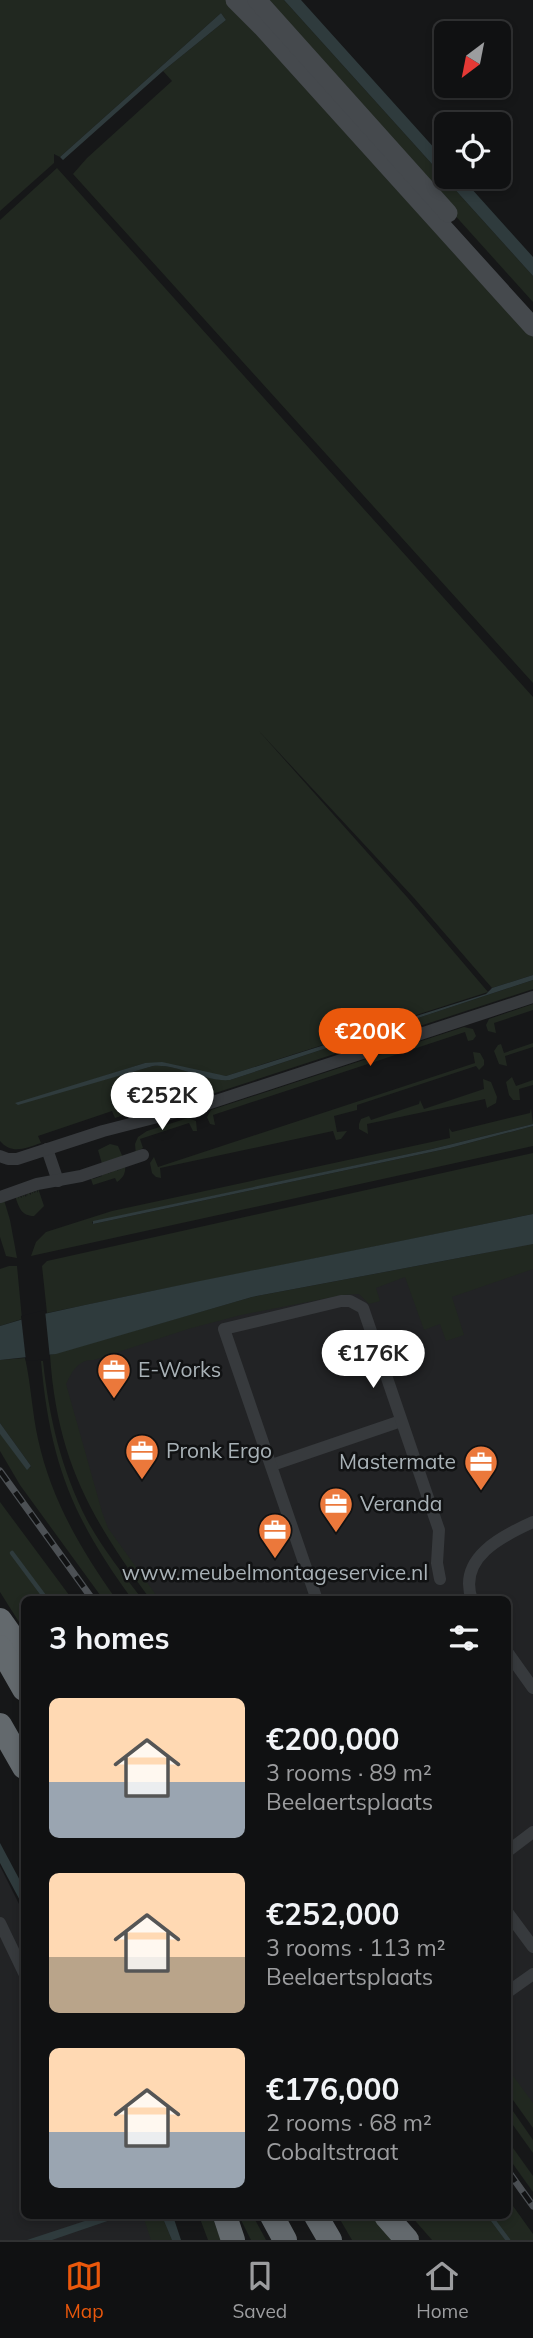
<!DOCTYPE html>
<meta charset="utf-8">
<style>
:root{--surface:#101112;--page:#1e1f20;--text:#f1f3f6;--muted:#9c9d9f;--line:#303132;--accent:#ea580c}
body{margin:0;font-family:Mulish,sans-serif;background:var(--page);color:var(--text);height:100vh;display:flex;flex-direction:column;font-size:26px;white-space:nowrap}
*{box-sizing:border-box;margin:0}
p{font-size:23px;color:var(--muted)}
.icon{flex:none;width:38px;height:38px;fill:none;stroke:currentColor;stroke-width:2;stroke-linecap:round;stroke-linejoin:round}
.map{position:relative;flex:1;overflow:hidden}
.drawer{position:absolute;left:21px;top:1596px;width:490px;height:623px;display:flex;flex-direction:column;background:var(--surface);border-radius:10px;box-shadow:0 4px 10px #0003,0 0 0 2px var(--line)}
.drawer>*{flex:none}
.needle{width:46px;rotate:212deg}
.fabs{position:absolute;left:434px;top:21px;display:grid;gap:14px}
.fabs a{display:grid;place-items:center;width:77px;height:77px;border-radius:10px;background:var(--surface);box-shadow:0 4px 10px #0003,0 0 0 2px var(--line);font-size:35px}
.price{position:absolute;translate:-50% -60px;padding:0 16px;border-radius:24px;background:#fff;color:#222;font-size:23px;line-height:46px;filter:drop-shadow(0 2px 4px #0008)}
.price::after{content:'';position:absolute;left:50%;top:42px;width:21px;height:16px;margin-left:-10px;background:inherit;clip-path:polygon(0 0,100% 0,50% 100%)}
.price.on{background:var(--accent);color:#fff}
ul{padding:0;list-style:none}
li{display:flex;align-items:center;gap:21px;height:175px;padding:0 28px}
li span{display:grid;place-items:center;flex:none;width:196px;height:140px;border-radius:10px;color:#555}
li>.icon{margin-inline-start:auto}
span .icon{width:84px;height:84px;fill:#fffc;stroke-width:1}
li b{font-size:30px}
h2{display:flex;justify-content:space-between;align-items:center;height:84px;padding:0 28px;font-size:30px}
.dock{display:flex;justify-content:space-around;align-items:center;height:98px;border-top:2px solid var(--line);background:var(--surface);font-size:19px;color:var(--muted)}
.dock a{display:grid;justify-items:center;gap:4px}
.dock .on{color:var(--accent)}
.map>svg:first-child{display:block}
.built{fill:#222325}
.green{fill:#212820}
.water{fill:#2f3b3d}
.pier{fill:#161718}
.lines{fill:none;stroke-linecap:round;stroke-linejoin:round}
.stream{stroke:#2f3b3d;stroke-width:4.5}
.street{stroke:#373a3d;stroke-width:12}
.secondary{stroke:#45494d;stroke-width:19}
.highway{stroke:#63696d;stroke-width:24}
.rail-casing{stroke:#4c5054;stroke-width:7}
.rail{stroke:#111213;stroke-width:4.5;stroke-dasharray:13;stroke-linecap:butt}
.labels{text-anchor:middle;stroke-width:5;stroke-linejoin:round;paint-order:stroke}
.poi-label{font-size:21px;fill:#a9b2b7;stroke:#111213;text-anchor:start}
</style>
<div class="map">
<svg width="533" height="2240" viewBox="0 0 533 2240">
<rect width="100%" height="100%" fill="#161718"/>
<g class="built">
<polygon points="533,1242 533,2117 508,2082 508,1600 154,1599 104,1525 54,1359 294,1296"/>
<polygon points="0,1866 24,1914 24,2216 165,2216 174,2240 0,2240"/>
</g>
<g class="green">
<polygon points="0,0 229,0 533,336 533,683 73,174 87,158 172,81 163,71 226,20 221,13 60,157 54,154 54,163 0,211"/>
<polygon points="261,0 284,0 533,276 533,302"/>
<path d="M57 168 533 697V975L492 988 414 898 258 730 407 897 488 992 226 1076C199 1073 172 1062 145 1063L16 1104 153 1066C179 1064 203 1081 230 1080L533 980V989L206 1096 161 1103 115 1118 112 1111 38 1136 41 1143C26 1148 12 1155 0 1141V220Z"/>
<polygon points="533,1004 533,1010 494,1023 496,1033 488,1031 486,1025 489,1019"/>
<polygon points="464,1027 473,1029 476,1036 473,1040 468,1041 465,1032 213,1115 215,1125 210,1124 207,1117 211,1110"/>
<polygon points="533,1043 533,1047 505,1056 507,1066 499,1064 494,1051 498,1045 501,1044 504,1053"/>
<polygon points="473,1052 480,1053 484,1060 484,1065 479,1070 476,1066 357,1105 357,1110 334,1116 337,1132 347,1131 341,1139 336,1140 333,1131 160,1168 161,1178 156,1177 152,1173 150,1163 154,1157 158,1167 475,1063"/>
<polygon points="512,1077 516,1086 533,1080 533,1085 519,1089 520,1100 513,1100 509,1095 506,1082"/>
<polygon points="483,1079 491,1082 497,1097 496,1103 487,1108 485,1099 367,1124 368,1134 359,1129 359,1124 361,1119 369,1116 371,1120 419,1104 420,1100 424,1109 484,1089"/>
<polygon points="531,1108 533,1124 432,1149 92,1222 93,1224 450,1148 533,1126 533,1146 31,1256 36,1242 46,1232 112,1211 450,1138 449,1128 452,1132 530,1113"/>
<polygon points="188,1118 196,1121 197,1131 193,1131 189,1123 140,1139 143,1148 137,1151 136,1156 135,1144 138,1137 147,1131"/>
<polygon points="110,1144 118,1146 124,1160 103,1167 98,1150"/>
<path d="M533 1153V1214C371 1248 209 1279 47 1313L42 1266 47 1261Z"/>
<path d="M121 1165 123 1169 122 1165 125 1166C126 1173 123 1178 117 1182L115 1178 93 1185 90 1176 93 1179 102 1176V1172L104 1175 105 1171 106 1174V1170L109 1174 108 1170 111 1173 112 1168 113 1172V1168L116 1171 115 1167 118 1171 119 1166 120 1170Z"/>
<path d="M38 1188 44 1206 34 1216C21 1216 19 1207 15 1196L17 1195 19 1199 18 1195 22 1198 21 1194 24 1197 23 1193 26 1197 27 1192 28 1196V1192L31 1195V1191L33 1194 32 1190 35 1193 36 1189 38 1193Z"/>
<polygon points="4,1200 10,1220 17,1258 6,1256 0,1237 0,1201"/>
<path d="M533 1244V1269L452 1297 464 1335 446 1341 440 1324 424 1330 405 1277 376 1288 380 1301 369 1304 359 1294 343 1295 241 1315 188 1329 94 1360C78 1359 72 1372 66 1384L102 1512 108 1528 159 1599H150C90 1517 57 1459 50 1355L252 1297Z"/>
<polygon points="9,1266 17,1266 22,1319 0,1326 0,1269"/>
<path d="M25 1358C31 1384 32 1412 38 1439 51 1499 81 1550 116 1599H103L20 1485 0 1451V1433L30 1468 31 1466 0 1423V1360Z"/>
<path d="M41 1361H43C49 1417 61 1469 87 1520 102 1548 123 1574 142 1599H132C72 1517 50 1462 41 1361Z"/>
<polygon points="0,1502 72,1599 24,1600 24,1630 0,1592"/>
<polygon points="508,2069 533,2103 533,2128 508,2093"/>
<polygon points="508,2104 533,2140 533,2153 508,2118"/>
<polygon points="508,2141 533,2176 533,2192 508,2157"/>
<polygon points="508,2199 533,2234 533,2240 432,2240 411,2216 508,2216"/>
<polygon points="143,2216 162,2216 172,2240 151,2240"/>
<polygon points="199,2216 212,2216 221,2240 208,2240"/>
<polygon points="239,2216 253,2216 266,2240 251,2240"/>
<polygon points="338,2216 376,2216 395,2240 352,2240"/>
</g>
<g class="water">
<polygon points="284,0 301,0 446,161 446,177 461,177 533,257 533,276"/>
<polygon points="221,13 226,20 163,71 63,160 60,157"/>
<path d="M533 975V980L230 1080C203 1082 179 1064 153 1066L18 1105 15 1103 145 1063 162 1062 226 1076 486 994 492 988Z"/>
<polygon points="533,1124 533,1126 450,1148 93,1224 93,1221 432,1149"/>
<path d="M533 1214V1244L252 1297 56 1354 0 1360V1326L30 1317C197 1280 365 1249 533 1214Z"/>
<polygon points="0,1423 31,1466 27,1470 0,1434"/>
<polygon points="0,1843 24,1888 24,1908 0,1863"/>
<polygon points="100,2216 122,2216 52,2240 27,2240"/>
<polygon points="162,2216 173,2216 181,2240 172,2240"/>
</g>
<polygon class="pier" points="45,1310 50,1359 26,1361 21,1316"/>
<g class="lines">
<g class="stream">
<polyline points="12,1553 47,1600"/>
<polyline points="490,2216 508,2240"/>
</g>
<g class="street">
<polyline points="47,1149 58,1181"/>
<polyline points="0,1156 8,1159 17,1159 103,1131 204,1105 533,997"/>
<polyline points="0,1197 37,1184 81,1176 143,1155"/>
<polyline points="272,1465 401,1421"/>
<polyline points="317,1600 224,1329 341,1301 350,1301 363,1308 439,1530 437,1563 440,1579"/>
<path d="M472 1600C457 1558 502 1536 533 1522"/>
<polyline points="508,1653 533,1688"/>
<polyline points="508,1851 533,1832"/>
<polyline points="508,1913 533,1947"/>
<polyline points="0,1923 24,1973"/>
<polyline points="508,1992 533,1974"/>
</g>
<g class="secondary">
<polyline points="235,0 262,27 533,327"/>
<polyline points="257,0 448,213"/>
</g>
<g class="highway">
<polyline points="0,1620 24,1654"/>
<polyline points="0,1647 24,1689"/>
<polyline points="0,1725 24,1767"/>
<polyline points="225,2216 233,2240"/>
<polyline points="272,2216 285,2240"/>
<polyline points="316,2216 330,2240"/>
<polyline points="386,2216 407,2240"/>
</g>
<g class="rail-casing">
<g id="rail">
<polyline points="0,1471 93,1600"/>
<polyline points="508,2171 533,2206"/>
</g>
</g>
<use href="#rail" class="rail"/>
</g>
<defs>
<g id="office-pin" transform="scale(1.75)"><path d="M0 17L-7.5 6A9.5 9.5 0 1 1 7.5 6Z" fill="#eb783b" stroke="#111213"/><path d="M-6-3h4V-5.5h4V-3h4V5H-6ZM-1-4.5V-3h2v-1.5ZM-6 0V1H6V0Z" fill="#fff"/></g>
</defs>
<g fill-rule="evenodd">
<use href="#office-pin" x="114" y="1370"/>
<use href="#office-pin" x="142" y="1451"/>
<use href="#office-pin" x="481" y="1462"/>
<use href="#office-pin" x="336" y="1504"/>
<use href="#office-pin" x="275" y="1530"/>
</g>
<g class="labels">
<g class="poi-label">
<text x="138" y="1377">E-Works</text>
<text x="166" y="1458">Pronk Ergo</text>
<text x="456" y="1469" text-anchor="end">Mastermate</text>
<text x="360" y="1511">Veranda</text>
<text x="275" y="1580" text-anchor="middle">www.meubelmontageservice.nl</text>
</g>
</g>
</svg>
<div class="fabs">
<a><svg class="needle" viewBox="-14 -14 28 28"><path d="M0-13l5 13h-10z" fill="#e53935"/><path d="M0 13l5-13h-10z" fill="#9c9d9f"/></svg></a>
<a><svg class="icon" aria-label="locate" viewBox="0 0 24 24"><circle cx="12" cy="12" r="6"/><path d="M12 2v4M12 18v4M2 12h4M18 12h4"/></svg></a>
</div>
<b class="price on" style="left:370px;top:1068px">€200K</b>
<b class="price" style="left:162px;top:1132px">€252K</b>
<b class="price" style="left:373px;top:1390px">€176K</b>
<section class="drawer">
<h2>3 homes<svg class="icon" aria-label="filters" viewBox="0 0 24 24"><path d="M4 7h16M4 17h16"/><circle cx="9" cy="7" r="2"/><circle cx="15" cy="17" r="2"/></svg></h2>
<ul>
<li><span style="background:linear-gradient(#ffd9b3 60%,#9aa5b1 0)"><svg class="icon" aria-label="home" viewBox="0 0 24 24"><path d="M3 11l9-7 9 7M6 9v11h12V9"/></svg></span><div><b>€200,000</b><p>3 rooms · 89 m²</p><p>Beelaertsplaats</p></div></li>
<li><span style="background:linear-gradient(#ffd9b3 60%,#b9a48a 0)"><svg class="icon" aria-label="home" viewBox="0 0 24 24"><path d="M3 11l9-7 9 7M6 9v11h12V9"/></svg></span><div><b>€252,000</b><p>3 rooms · 113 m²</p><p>Beelaertsplaats</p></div></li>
<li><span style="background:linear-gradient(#ffd9b3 60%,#9aa5b1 0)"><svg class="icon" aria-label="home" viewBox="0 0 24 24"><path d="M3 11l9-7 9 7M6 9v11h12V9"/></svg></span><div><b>€176,000</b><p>2 rooms · 68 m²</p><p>Cobaltstraat</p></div></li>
</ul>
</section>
</div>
<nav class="dock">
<a class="on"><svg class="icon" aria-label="map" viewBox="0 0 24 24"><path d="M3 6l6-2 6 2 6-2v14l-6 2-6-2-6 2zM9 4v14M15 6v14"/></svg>Map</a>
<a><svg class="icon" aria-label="saved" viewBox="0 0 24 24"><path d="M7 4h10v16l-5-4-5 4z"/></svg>Saved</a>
<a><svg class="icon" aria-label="home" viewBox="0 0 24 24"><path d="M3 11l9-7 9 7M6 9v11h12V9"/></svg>Home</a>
</nav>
